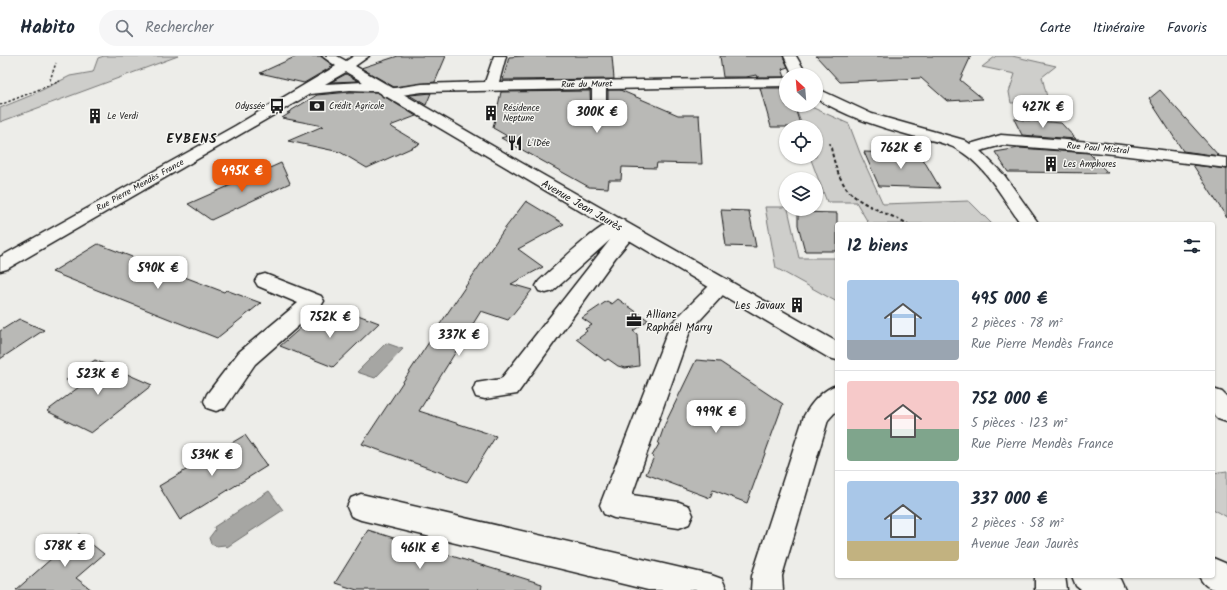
<!DOCTYPE html>
<html lang="fr">
<meta charset="utf-8">
<style>
:root{--surface:#fff;--page:#f6f6f7;--text:#1f2937;--muted:#747a83;--line:#e0e1e3;--accent:#ea580c}
body{margin:0;font-family:Kalam,sans-serif;background:var(--page);color:var(--text);height:100vh;display:flex;flex-direction:column;font-size:15px;white-space:nowrap}
*{box-sizing:border-box;margin:0}
p{font-size:13px;color:var(--muted)}
.icon{flex:none;width:22px;height:22px;fill:none;stroke:currentColor;stroke-width:2;stroke-linecap:round;stroke-linejoin:round}
.map{position:relative;flex:1;overflow:hidden}
.side{position:absolute;left:835px;top:166px;width:380px;height:356px;display:flex;flex-direction:column;background:var(--surface);border-radius:4px;box-shadow:0 1px 3px #0004}
.side>*{flex:none}
.needle{width:26px;rotate:334deg}
.fabs{position:absolute;left:779px;top:12px;display:grid;gap:8px}
.fabs a{display:grid;place-items:center;width:44px;height:44px;border-radius:50%;background:var(--surface);box-shadow:0 1px 3px #0004;font-size:20px}
.price{position:absolute;translate:-50% -34px;padding:0 9px;border-radius:8px;background:#fff;color:#222;font-size:13px;line-height:26px;filter:drop-shadow(0 1px 2px #0008)}
.price::after{content:'';position:absolute;left:50%;top:24px;width:12px;height:9px;margin-left:-6px;background:inherit;clip-path:polygon(0 0,100% 0,50% 100%)}
.price.on{background:var(--accent);color:#fff}
ul{padding:0;list-style:none}
li{display:flex;align-items:center;gap:12px;height:100px;padding:0 12px}
li+li{border-top:1px solid var(--line)}
li span{display:grid;place-items:center;flex:none;width:112px;height:80px;border-radius:4px;color:#555}
li>.icon{margin-inline-start:auto}
span .icon{width:48px;height:48px;fill:#fffc;stroke-width:1}
li b{font-size:17px}
h2{display:flex;justify-content:space-between;align-items:center;height:48px;padding:0 12px;font-size:17px}
header{display:flex;align-items:center;gap:24px;box-sizing:border-box;height:56px;padding:0 20px;background:var(--surface);border-bottom:1px solid var(--line)}
header strong{font-size:19px}
nav{display:flex;gap:22px;margin-inline-start:auto;font-size:14px}
.search{width:280px;height:36px;background:var(--page);display:flex;align-items:center;gap:10px;box-sizing:border-box;padding:0 14px;border-radius:22px;color:var(--muted);font-size:15px}
.map>svg:first-child{display:block}
.green{fill:#cececb;stroke:#757574}
.water{fill:#a6a6a3;stroke:#6f6f6d}
.building{fill:#b9b9b6;stroke:#1c1c1c}
.lines{fill:none;stroke-linecap:round;stroke-linejoin:round}
.minor-casing{stroke:#1c1c1c;stroke-width:3}
.major-casing{stroke:#1c1c1c;stroke-width:3}
.path-far1{stroke:#1c1c1c;stroke-width:1.5;stroke-dasharray:2.5 2;stroke-linecap:butt}
.path{stroke:#1c1c1c;stroke-width:2;stroke-dasharray:3.5 2.5;stroke-linecap:butt}
.minor{fill:#f6f6f2;fill-rule:evenodd}
.major{fill:#f6f6f2;fill-rule:evenodd}
.labels{text-anchor:middle;stroke-width:3;stroke-linejoin:round;paint-order:stroke}
.far-street-label{font-size:9px;fill:#1c1c1c;stroke:#f6f6f2}
.far-poi-label{font-size:9px;fill:#1c1c1c;stroke:#f6f6f2;text-anchor:start}
.street-label{font-size:11px;fill:#1c1c1c;stroke:#f6f6f2}
.poi-label{font-size:11px;fill:#1c1c1c;stroke:#f6f6f2;text-anchor:end}
.far-district-label{font-size:13px;font-weight:bold;letter-spacing:1px;fill:#1c1c1c;stroke:#f6f6f2}
</style>
<header>
<strong>Habito</strong>
<div class="search"><svg class="icon" aria-label="search" viewBox="0 0 24 24"><circle cx="10" cy="10" r="6"/><path d="M15 15l6 6"/></svg>Rechercher</div>
<nav><a>Carte</a><a>Itinéraire</a><a>Favoris</a></nav>
</header>
<div class="map">
<svg width="1227" height="534" viewBox="0 0 1227 534">
<rect width="100%" height="100%" fill="#edede9"/>
<filter id="ink" filterUnits="userSpaceOnUse"><feTurbulence type="fractalNoise" baseFrequency=".025" numOctaves="2"/><feDisplacementMap in="SourceGraphic" scale="8" xChannelSelector="R" yChannelSelector="G"/><feConvolveMatrix kernelMatrix="1 2 1 2 8 2 1 2 1" color-interpolation-filters="sRGB"/></filter>
<g filter="url(#ink)">
<g class="green">
<polygon points="104,0 178,0 0,66 0,52 32,39 70,20 93,16 98,2"/>
<polygon points="996,0 1012,0 1056,10 1042,21 1048,45 1011,47 1009,36 1015,18 982,11"/>
<polygon points="794,49 807,49 849,68 860,97 883,148 969,145 992,168 869,168 856,146 827,146 810,101 816,101 816,71 803,71"/>
<polygon points="765,151 786,151 788,153 799,202 837,202 837,246 776,212"/>
<polygon points="1227,415 1227,461 1213,453 1213,417"/>
</g>
<g class="water">
<polygon points="386,287 403,293 375,322 357,316"/>
<polygon points="269,435 283,454 227,491 225,489 216,490 211,488 209,482 215,474 214,471"/>
</g>
<g class="building">
<polygon points="297,0 321,0 333,10 304,27 260,17"/>
<polygon points="398,0 446,0 435,26 394,31 361,12"/>
<polygon points="523,0 612,0 614,23 503,24 509,1"/>
<polygon points="720,0 783,0 788,11 782,13 785,21 757,21 756,19 746,21 723,21"/>
<polygon points="816,0 971,0 960,24 983,43 947,45 921,22 840,26"/>
<polygon points="346,18 358,25 331,26"/>
<polygon points="760,32 786,32 786,49 794,49 801,71 771,71"/>
<polygon points="608,34 620,34 678,59 699,59 702,108 657,107 656,112 622,111 621,124 609,124 608,132 589,131 501,82 507,80 493,72 501,36 590,35 591,58 594,61 599,62 604,61 608,57"/>
<polygon points="1160,34 1219,100 1183,95 1149,43"/>
<polygon points="350,36 377,36 416,60 390,70 420,88 367,112 340,96 288,85 323,70 282,62 290,57 287,57 317,39"/>
<polygon points="431,37 426,49 409,39 422,38"/>
<polygon points="1014,63 1061,67 1076,83 1022,79"/>
<polygon points="1019,92 1089,97 1108,117 1008,116 995,96"/>
<polygon points="864,96 920,98 940,132 879,130"/>
<polygon points="281,107 290,127 211,164 188,148"/>
<polygon points="1193,109 1227,113 1227,162"/>
<polygon points="526,145 564,168 518,193 543,211 511,228 532,234 508,264 481,255 419,355 496,380 467,426 362,388 433,280 432,280 503,175"/>
<polygon points="721,154 749,155 756,191 726,190"/>
<polygon points="798,156 837,157 837,195 805,195 798,169"/>
<polygon points="98,188 224,236 226,234 261,247 217,282 52,216"/>
<polygon points="618,243 648,264 633,275 637,278 639,310 625,312 618,310 608,303 605,305 576,283 587,275 585,273 592,269 582,262 607,245 612,248"/>
<polygon points="350,256 379,267 333,311 280,290 311,263 333,272"/>
<polygon points="19,263 44,274 0,303 0,275"/>
<polygon points="95,304 152,329 91,377 47,355 79,331 66,324"/>
<polygon points="696,304 720,306 783,348 747,447 713,434 710,442 646,418 654,401 652,400 659,388 658,388 665,368"/>
<polygon points="245,379 267,410 180,464 159,430"/>
<polygon points="368,474 542,528 541,534 357,534 335,527"/>
<polygon points="79,478 104,498 76,522 92,534 16,534"/>
</g>
<g class="lines">
<g class="minor-casing">
<g id="minor">
<polygon points="494,0 506,0 499,26 786,22 786,30 606,33 606,57 604,60 599,61 594,60 592,57 592,33 422,36 388,41 383,40 381,37 383,34 388,33 422,28 485,26"/>
<polygon points="784,0 796,0 807,19 793,19"/>
<path d="M816 32 872 58 964 84 970 88 1001 79 1104 87 1227 102V112L1104 97 1002 89 980 95 1004 119 1039 168H1021C1002 141 984 106 953 91 940 85 923 83 909 79 876 70 845 60 816 42Z"/>
<path d="M618 163 625 165 627 169 626 171 635 172 637 176 615 202 517 338 485 343 476 341 473 334 476 327 501 323 610 184 553 235 546 237 539 235 536 230 539 225C556 210 598 168 618 163Z"/>
<polygon points="265,218 321,240 324,245 321,250 255,308 225,352 216,355 207,352 204,345 207,338 239,296 298,247 258,230 255,225 258,220"/>
<polygon points="722,222 729,224 732,229 690,275 632,439 679,446 689,450 693,459 689,468 679,472 614,462 604,458 600,449 669,272 672,267 715,224"/>
<path d="M837 329V354L828 364 782 520 783 534H751L752 520 804 360C811 347 823 333 837 329Z"/>
<polygon points="1213,333 1222,336 1227,341 1227,366 1218,363 1213,358"/>
<polygon points="361,438 711,519 722,523 727,534 648,534 361,464 351,460 347,451 351,442"/>
<polygon points="1035,520 1065,520 1067,534 1035,534"/>
<polygon points="1072,520 1115,520 1120,523 1125,534 1081,534 1076,530"/>
</g>
</g>
<g class="major-casing">
<g id="major">
<path d="M322 0H337L346 5 354 0H369L355 10 520 106 837 286V304L829 302 377 35 350 34 310 38 7 213 0 215V201L235 70 336 10ZM346 16 363 26 325 28Z"/>
<path d="M1213 502 1227 508V534C1214 534 1205 533 1199 520H1213Z"/>
</g>
</g>
<g class="path-far1">
<polyline points="51,29 50,24 56,7"/>
<polyline points="0,49 60,25"/>
<polyline points="830,87 831,93"/>
</g>
<path class="path" d="M831 92C834 106 838 121 847 133 859 149 890 158 908 168"/>
<use href="#minor" class="minor"/>
<use href="#major" class="major"/>
</g>
</g>
<defs>
<g id="bus-bare" transform="scale(1.2)"><path d="M-5-6H5V4H4V6H2V4H-2V6H-4V4H-5ZM-3.5-4V0h7V-4ZM-3.5 1.2v1.5H-2V1.2ZM2 1.2v1.5H3.5V1.2Z" fill="#1c1c1c" stroke="#f6f6f2" stroke-width="2.5" paint-order="stroke"/></g>
<g id="bank-bare" transform="scale(1.2)"><path d="M-6-4H6V4H-6ZM0-2.3a2.3 2.3 0 1 0 0 4.6a2.3 2.3 0 1 0 0-4.6Z" fill="#1c1c1c" stroke="#f6f6f2" stroke-width="2.5" paint-order="stroke"/></g>
<g id="building-bare" transform="scale(1.2)"><path d="M-4-6H4V6H1V3H-1V6H-4ZM-2.5-4.3h1.7v1.8h-1.7ZM.8-4.3h1.7v1.8H.8ZM-2.5-1h1.7V.8h-1.7ZM.8-1h1.7V.8H.8Z" fill="#1c1c1c" stroke="#f6f6f2" stroke-width="2.5" paint-order="stroke"/></g>
<g id="restaurant-bare" transform="scale(1.2)"><path d="M-5-6h1v4h1v-4h1v4h1v-4h1v5L-1.5 .5V6h-2V.5L-5-1ZM5-6V6H3V1.5H1.5Q1.5-4 5-6Z" fill="#1c1c1c" stroke="#f6f6f2" stroke-width="2.5" paint-order="stroke"/></g>
<g id="office-bare" transform="scale(1.2)"><path d="M-6-3h4V-5.5h4V-3h4V5H-6ZM-1-4.5V-3h2v-1.5ZM-6 0V1H6V0Z" fill="#1c1c1c" stroke="#f6f6f2" stroke-width="2.5" paint-order="stroke"/></g>
</defs>
<g fill-rule="evenodd">
<use href="#bus-bare" x="277" y="50"/>
<use href="#bank-bare" x="317" y="50"/>
<use href="#building-bare" x="491" y="57"/>
<use href="#building-bare" x="95" y="60"/>
<use href="#restaurant-bare" x="515" y="87"/>
<use href="#building-bare" x="1051" y="108"/>
<use href="#building-bare" x="797" y="249"/>
<use href="#office-bare" x="634" y="264"/>
</g>
<g class="labels">
<g class="far-street-label">
<text transform="translate(587 28) rotate(-1)" y="3">Rue du Muret</text>
<text transform="translate(1098 92) rotate(5)" y="3">Rue Paul Mistral</text>
<text transform="translate(140 129) rotate(-29)" y="3">Rue Pierre Mendès France</text>
</g>
<g class="far-poi-label">
<text x="265" y="53" text-anchor="end">Odyssée</text>
<text x="329" y="53">Crédit Agricole</text>
<text x="503" y="55">Résidence<tspan x="503" dy="10">Neptune</tspan></text>
<text x="107" y="63">Le Verdi</text>
<text x="527" y="90">L'IDée</text>
<text x="1063" y="111">Les Amphores</text>
</g>
<g class="street-label">
<text transform="translate(582 149) rotate(30)" y="4">Avenue Jean Jaurès</text>
</g>
<g class="poi-label">
<text x="785" y="253">Les Javaux</text>
<text x="646" y="262" text-anchor="start">Allianz<tspan x="646" dy="13">Raphaël Marry</tspan></text>
</g>
<g class="far-district-label">
<text x="192" y="87">EYBENS</text>
</g>
</g>
</svg>
<div class="fabs">
<a><svg class="needle" viewBox="-14 -14 28 28"><path d="M0-13l5 13h-10z" fill="#e53935"/><path d="M0 13l5-13h-10z" fill="#747a83"/></svg></a>
<a><svg class="icon" aria-label="locate" viewBox="0 0 24 24"><circle cx="12" cy="12" r="6"/><path d="M12 2v4M12 18v4M2 12h4M18 12h4"/></svg></a>
<a><svg class="icon" aria-label="layers" viewBox="0 0 24 24"><path d="M12 4l9 5-9 5-9-5zM3 14l9 5 9-5"/></svg></a>
</div>
<b class="price" style="left:1043px;top:73px">427K €</b>
<b class="price" style="left:597px;top:78px">300K €</b>
<b class="price" style="left:901px;top:114px">762K €</b>
<b class="price on" style="left:242px;top:137px">495K €</b>
<b class="price" style="left:158px;top:234px">590K €</b>
<b class="price" style="left:330px;top:283px">752K €</b>
<b class="price" style="left:459px;top:301px">337K €</b>
<b class="price" style="left:98px;top:340px">523K €</b>
<b class="price" style="left:716px;top:378px">999K €</b>
<b class="price" style="left:212px;top:421px">534K €</b>
<b class="price" style="left:65px;top:512px">578K €</b>
<b class="price" style="left:420px;top:514px">461K €</b>
<section class="side">
<h2>12 biens<svg class="icon" aria-label="filters" viewBox="0 0 24 24"><path d="M4 7h16M4 17h16"/><circle cx="9" cy="7" r="2"/><circle cx="15" cy="17" r="2"/></svg></h2>
<ul>
<li><span style="background:linear-gradient(#a9c7e8 75%,#9aa5b1 0)"><svg class="icon" aria-label="home" viewBox="0 0 24 24"><path d="M3 11l9-7 9 7M6 9v11h12V9"/></svg></span><div><b>495 000 €</b><p>2 pièces · 78 m²</p><p>Rue Pierre Mendès France</p></div></li>
<li><span style="background:linear-gradient(#f6c9c9 60%,#7fa58c 0)"><svg class="icon" aria-label="home" viewBox="0 0 24 24"><path d="M3 11l9-7 9 7M6 9v11h12V9"/></svg></span><div><b>752 000 €</b><p>5 pièces · 123 m²</p><p>Rue Pierre Mendès France</p></div></li>
<li><span style="background:linear-gradient(#a9c7e8 75%,#c2b280 0)"><svg class="icon" aria-label="home" viewBox="0 0 24 24"><path d="M3 11l9-7 9 7M6 9v11h12V9"/></svg></span><div><b>337 000 €</b><p>2 pièces · 58 m²</p><p>Avenue Jean Jaurès</p></div></li>
</ul>
</section>
</div>
